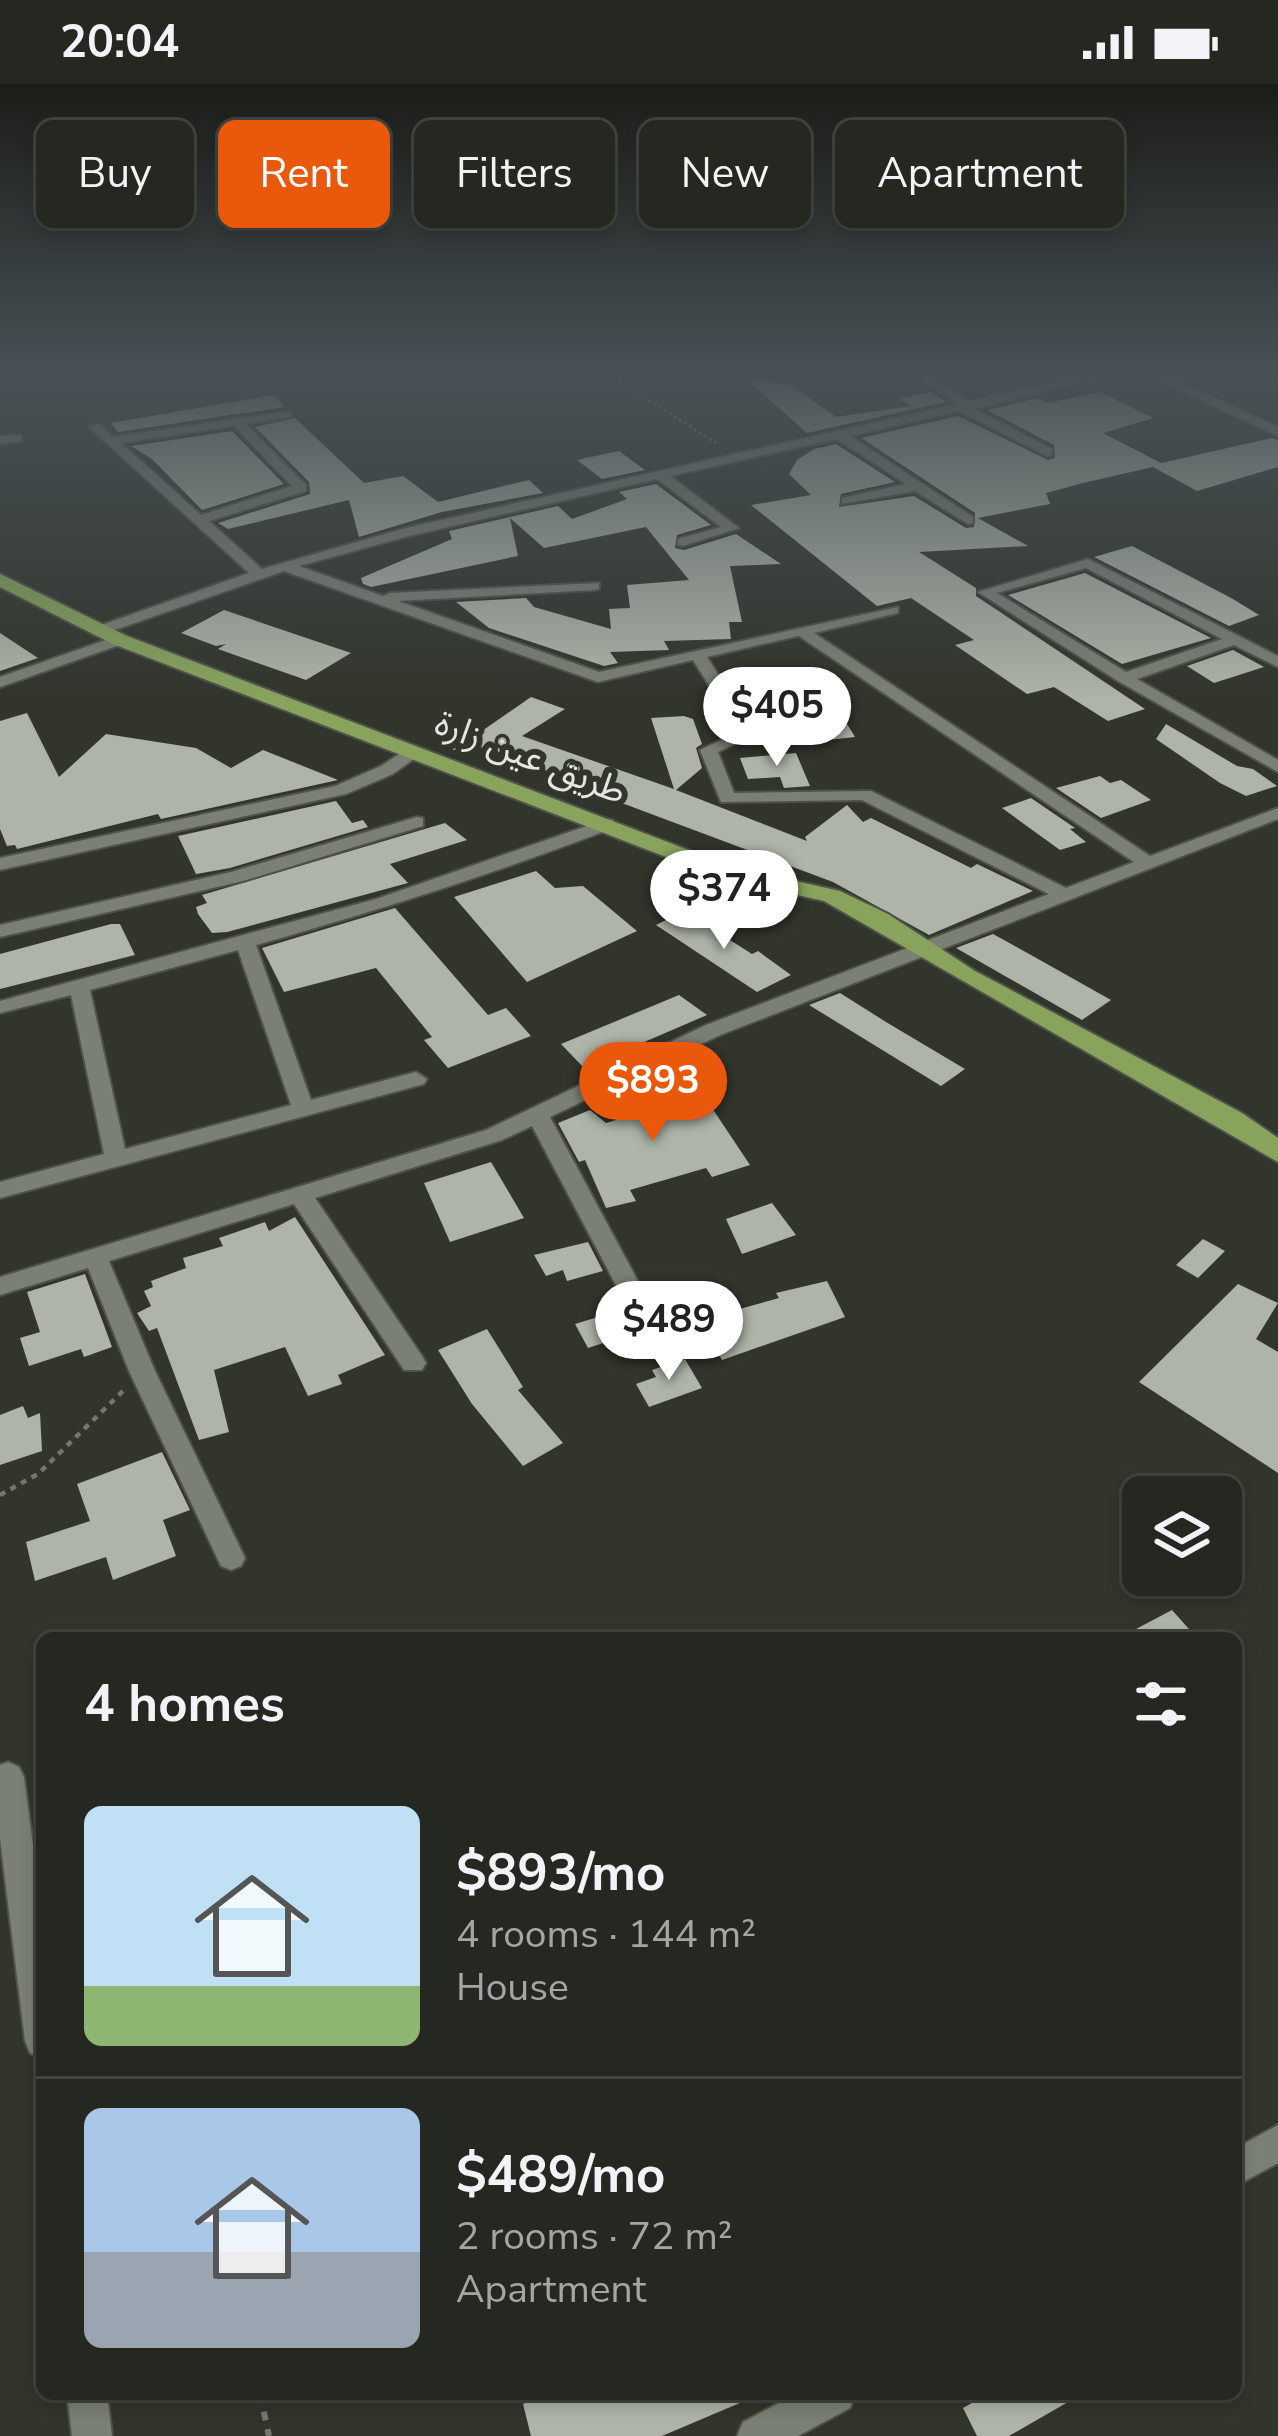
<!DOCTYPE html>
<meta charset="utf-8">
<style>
:root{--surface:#252821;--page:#2d302a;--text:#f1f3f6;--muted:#a3a6a5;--line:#42443f;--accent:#ea580c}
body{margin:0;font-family:"Nunito Sans","Noto Sans Arabic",sans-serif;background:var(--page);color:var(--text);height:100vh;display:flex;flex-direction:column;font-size:45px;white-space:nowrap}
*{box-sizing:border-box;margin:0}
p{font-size:39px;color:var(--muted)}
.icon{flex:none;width:66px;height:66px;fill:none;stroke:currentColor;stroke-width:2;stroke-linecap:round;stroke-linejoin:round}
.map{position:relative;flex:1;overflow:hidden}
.sheet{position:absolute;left:36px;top:1548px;width:1206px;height:768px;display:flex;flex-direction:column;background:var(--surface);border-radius:18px;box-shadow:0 6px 18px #0003,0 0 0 3px var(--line)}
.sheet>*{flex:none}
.hud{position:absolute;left:36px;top:36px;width:1206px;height:108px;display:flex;gap:24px}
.buttons{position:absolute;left:1122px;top:1392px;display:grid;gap:24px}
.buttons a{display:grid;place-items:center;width:120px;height:120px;border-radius:18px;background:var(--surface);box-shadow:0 6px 18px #0003,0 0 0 3px var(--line);font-size:60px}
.price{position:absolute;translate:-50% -102px;padding:0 27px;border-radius:42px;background:#fff;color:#222;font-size:39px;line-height:78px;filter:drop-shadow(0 3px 6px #0008)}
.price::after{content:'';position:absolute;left:50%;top:72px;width:36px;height:27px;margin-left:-18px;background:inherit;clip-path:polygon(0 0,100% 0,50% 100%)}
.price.active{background:var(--accent);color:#fff}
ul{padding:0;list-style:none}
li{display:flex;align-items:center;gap:36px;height:300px;padding:0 48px}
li+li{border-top:3px solid var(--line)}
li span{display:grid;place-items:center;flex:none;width:336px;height:240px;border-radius:18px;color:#555}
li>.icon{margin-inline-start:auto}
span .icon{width:144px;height:144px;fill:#fffc;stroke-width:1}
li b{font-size:51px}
h2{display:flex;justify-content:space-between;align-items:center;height:144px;padding:0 48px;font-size:51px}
.chip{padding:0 42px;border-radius:18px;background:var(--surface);box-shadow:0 6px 18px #0003,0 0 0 3px var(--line);font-size:42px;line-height:108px}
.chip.active{background:var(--accent);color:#fff}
.status{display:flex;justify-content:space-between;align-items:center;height:84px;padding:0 60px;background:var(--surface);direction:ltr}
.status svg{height:33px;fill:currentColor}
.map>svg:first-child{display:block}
.building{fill:#aeb4a8}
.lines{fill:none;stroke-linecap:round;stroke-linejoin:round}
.minor-casing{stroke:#4e5249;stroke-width:4}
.primary-casing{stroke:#4e5249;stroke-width:4}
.path-far2{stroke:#74776f;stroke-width:3;stroke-dasharray:3 3;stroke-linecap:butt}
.path-far1{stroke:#74776f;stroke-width:4.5;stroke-dasharray:6 6;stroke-linecap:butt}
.path{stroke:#74776f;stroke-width:6;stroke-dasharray:9 9;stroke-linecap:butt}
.minor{fill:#7b8075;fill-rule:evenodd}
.primary{fill:#88a35c;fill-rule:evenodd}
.labels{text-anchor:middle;stroke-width:12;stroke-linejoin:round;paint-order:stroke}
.far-street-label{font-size:36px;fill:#e4e7e1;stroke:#31352c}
</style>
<div class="status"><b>20:04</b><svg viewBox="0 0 49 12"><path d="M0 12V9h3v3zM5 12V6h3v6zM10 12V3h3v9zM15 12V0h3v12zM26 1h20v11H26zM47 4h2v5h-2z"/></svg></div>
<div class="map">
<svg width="1278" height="2352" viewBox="0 0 1278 2352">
<rect width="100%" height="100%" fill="#31352c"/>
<g class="building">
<polygon points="749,297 789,300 836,333 911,322 900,314 931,308 946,318 807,349"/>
<polygon points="1100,308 1153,334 1103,349 1161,379 1272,354 1278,356 1278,383 1197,407 1153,383 1083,399 1046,409 1050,420 978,434 1028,462 919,468 976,504 976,512 1145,625 1108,637 1054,603 1027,610 955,561 974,556 911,514 877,522 751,421 811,411 789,390 797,376 814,365 836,360 895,398 841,410 839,423 914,412 966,444 974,443 975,429 861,354 958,332 1048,376 1055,374 1054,361 987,326 1038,314 1048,319"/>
<polygon points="274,311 285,323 118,348 111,339"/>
<polygon points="295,334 364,399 403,392 438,418 529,396 543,409 442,428 359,453 349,416 228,445 218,439 310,410 309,398 255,343"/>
<polygon points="232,347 284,400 202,426 152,375 131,362"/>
<polygon points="619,367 645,386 602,395 577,376"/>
<polygon points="656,400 711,441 677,451 675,464 684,466 736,450 781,480 730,482 742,538 729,538 731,555 664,557 669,566 610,568 618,579 604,582 489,544 456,518 526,514 534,523 611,545 609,525 630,524 627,501 689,496 646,443 544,464 510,434 518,472 371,503 363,500 361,494 452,455 449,447 558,422 572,435 627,415 619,408"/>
<polygon points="1132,462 1233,515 1259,531 1229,542 1094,473"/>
<polygon points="1085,489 1211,554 1122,580 1008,511"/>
<polygon points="224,526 351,569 306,596 218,565 226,560 216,562 181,549"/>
<polygon points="0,549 38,574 0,587"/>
<polygon points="1233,566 1264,583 1214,599 1187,582"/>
<polygon points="806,598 812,609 827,607 855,653 774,662 747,611"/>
<polygon points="531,613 565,625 522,652 674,705 651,634 684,632 693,635 702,660 696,664 702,684 676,706 807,757 805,753 847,721 863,738 871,734 971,784 977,780 1033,807 929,851 833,798 571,700 574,698 487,663 452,666 469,655 457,650 479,649"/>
<polygon points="27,629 59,693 106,650 196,664 231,684 263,666 338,696 161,735 158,730 17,765 15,761 7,762 0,745 0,637"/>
<polygon points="1166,640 1237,682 1253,685 1277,702 1246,712 1220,699 1156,655"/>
<polygon points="796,669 810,702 784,704 780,693 748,695 740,674"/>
<polygon points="1100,692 1110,699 1121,696 1151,716 1101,734 1056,704"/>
<polygon points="1031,714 1075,744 1070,745 1086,758 1060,766 1002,724"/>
<polygon points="336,717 352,739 363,736 368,743 230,784 191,791 196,790 178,752"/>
<polygon points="445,739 467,756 390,780 408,799 227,848 212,849 198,830 196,823 207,819 202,811"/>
<polygon points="536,787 555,804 583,802 637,847 527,898 454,813"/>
<polygon points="395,824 488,931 506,924 531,952 448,984 424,956 432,953 376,884 284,908 262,864"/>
<polygon points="684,827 752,870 758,867 791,891 757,908 656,841"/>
<polygon points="111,840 120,840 135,871 0,905 0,870"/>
<polygon points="993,850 1031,871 1111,916 1082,936 956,864"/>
<polygon points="840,909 886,938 965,985 941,1002 809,921"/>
<polygon points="679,911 707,931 584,984 561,960"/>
<polygon points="696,1000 750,1081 712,1093 706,1084 630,1106 636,1117 606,1124 585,1076 579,1078 558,1039 590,1026 606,1039 648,1026 641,1015"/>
<polygon points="491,1078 524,1134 450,1158 424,1099"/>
<polygon points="772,1119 796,1151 742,1170 726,1135"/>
<polygon points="295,1133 385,1271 338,1291 342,1300 308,1312 285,1263 214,1286 229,1348 199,1356 157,1244 149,1247 137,1229 151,1222 144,1207 153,1203 151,1197 186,1184 183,1174 223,1162 219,1154 265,1138 269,1147"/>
<polygon points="1203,1155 1225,1167 1198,1194 1176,1181"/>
<polygon points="588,1158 603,1187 567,1197 563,1186 546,1192 534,1171"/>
<polygon points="85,1190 112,1263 84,1273 81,1265 29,1282 20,1254 40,1248 27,1208"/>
<polygon points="827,1197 845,1233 722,1276 706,1249 742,1237 736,1226 779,1214 776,1209"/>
<polygon points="1238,1200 1278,1219 1256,1255 1278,1268 1278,1389 1139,1298"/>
<polygon points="621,1226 634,1249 588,1264 575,1240"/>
<polygon points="487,1245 523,1303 518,1306 563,1359 523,1382 472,1320 438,1266"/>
<polygon points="685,1275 702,1304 649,1323 636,1300 656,1293 652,1286"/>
<polygon points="23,1322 28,1334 40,1329 42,1367 0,1381 0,1331"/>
<polygon points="162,1368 190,1426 163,1436 176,1472 113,1496 106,1473 35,1497 26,1458 90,1437 77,1400"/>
<polygon points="1172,1526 1197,1554 1119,1554"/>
<polygon points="548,2310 761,2310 662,2352 531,2352 523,2320"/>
<polygon points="988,2310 1082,2310 1009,2352 977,2352 963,2324"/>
</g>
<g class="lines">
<g class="minor-casing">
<g id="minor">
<polygon points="788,287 801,287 802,289 796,293"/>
<path d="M906 287H920L970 317 1104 287H1126L974 325 1052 365V371L1047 372 959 327 850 352 973 433V439L968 440 915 407 842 420V414L906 400 837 355 670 392 739 444 683 462 678 461V455L721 443 657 395 409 452 299 482 383 512 390 509 599 499V505L594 506 398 517 599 588 898 523V529L814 549 1150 772 1278 724V735L720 951 550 1033 648 1216 645 1222H627L532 1042 502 1056 315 1114 422 1272 426 1279 422 1286H404L294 1120 109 1177 155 1287 245 1474 241 1482 231 1486 221 1482 129 1287 88 1184 0 1211V1193L486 1046 706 941 1049 810 862 716 721 718 700 666 738 648 693 576 598 598 284 487 103 550H93V544L249 489 89 343 99 340 113 353 291 327V333L246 340 306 401V407L209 437 262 485 406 444 958 320ZM234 342 292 402 201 431 121 359ZM798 552H799L1134 778 1066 804 871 707 734 709 718 668 756 650 707 573Z"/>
<polygon points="1139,287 1155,287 1278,343 1278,352"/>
<polygon points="21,351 21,357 0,360 0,352"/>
<path d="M1088 475 1278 572V583L1234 561 1137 595 1278 676V688L1118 597 978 508ZM1086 484 1222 555 1126 588 997 509Z"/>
<polygon points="120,551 128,556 125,559 0,603 0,593"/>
<polygon points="411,662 426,666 393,690 346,710 0,786 0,774 335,702 381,682"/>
<polygon points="417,733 423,734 423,742 243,797 0,853 0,841 231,788"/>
<path d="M607 735 613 736V744C496 789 377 827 256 861L311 1016 416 988 427 995 424 1000 0 1114V1098L104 1070 71 911 0 929V917L376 815ZM238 866 291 1021 125 1065 90 906Z"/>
<polygon points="8,1678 19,1683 24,1693 42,1829 42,1974 30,1969 25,1957 0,1755 0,1681"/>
<polygon points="1278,2041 1278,2079 1236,2102 1236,2064"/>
<polygon points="67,2310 107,2310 112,2352 72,2352"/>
<polygon points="796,2310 856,2310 850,2324 798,2352 737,2352 743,2338"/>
</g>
</g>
<g class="primary-casing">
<polygon id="primary" points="0,490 127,552 733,783 840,807 888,830 975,887 1242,1029 1278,1054 1278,1078 824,817 718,793 113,560 0,503"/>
</g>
<g class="path-far2">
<polyline points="603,287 716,359"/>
<polyline points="582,289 599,287"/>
</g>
<polyline class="path-far1" points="0,1411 38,1390 123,1307"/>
<polyline class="path" points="260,2310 269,2352"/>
<use href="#minor" class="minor"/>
<use href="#primary" class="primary"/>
</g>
<linearGradient id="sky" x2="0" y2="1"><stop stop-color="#1b1d18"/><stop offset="0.47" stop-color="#485156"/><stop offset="1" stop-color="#485156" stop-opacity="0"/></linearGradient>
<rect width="1278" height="616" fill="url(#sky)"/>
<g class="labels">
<g class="far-street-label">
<text transform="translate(531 672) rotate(21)" y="13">طريق عين زارة</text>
</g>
</g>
</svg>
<div class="buttons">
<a><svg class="icon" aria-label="layers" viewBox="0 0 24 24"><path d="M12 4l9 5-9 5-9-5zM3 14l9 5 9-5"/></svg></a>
</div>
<b class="price" style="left:777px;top:685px">$405</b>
<b class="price" style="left:724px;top:868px">$374</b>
<b class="price active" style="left:653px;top:1060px">$893</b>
<b class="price" style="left:669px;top:1299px">$489</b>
<div class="hud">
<a class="chip">Buy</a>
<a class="chip active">Rent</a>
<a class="chip">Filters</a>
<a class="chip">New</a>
<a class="chip">Apartment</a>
</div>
<section class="sheet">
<h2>4 homes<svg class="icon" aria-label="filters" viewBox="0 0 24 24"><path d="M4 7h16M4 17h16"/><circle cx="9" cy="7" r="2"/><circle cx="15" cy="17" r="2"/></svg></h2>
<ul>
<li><span style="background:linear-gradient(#bfe0f5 75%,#8fb573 0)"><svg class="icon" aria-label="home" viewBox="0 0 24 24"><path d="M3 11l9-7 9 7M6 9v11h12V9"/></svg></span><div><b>$893/mo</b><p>4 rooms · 144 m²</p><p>House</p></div></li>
<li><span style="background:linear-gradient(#a9c7e8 60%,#9aa5b1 0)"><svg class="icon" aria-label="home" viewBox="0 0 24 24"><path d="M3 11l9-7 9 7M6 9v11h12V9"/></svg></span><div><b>$489/mo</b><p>2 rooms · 72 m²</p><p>Apartment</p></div></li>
</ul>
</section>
</div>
